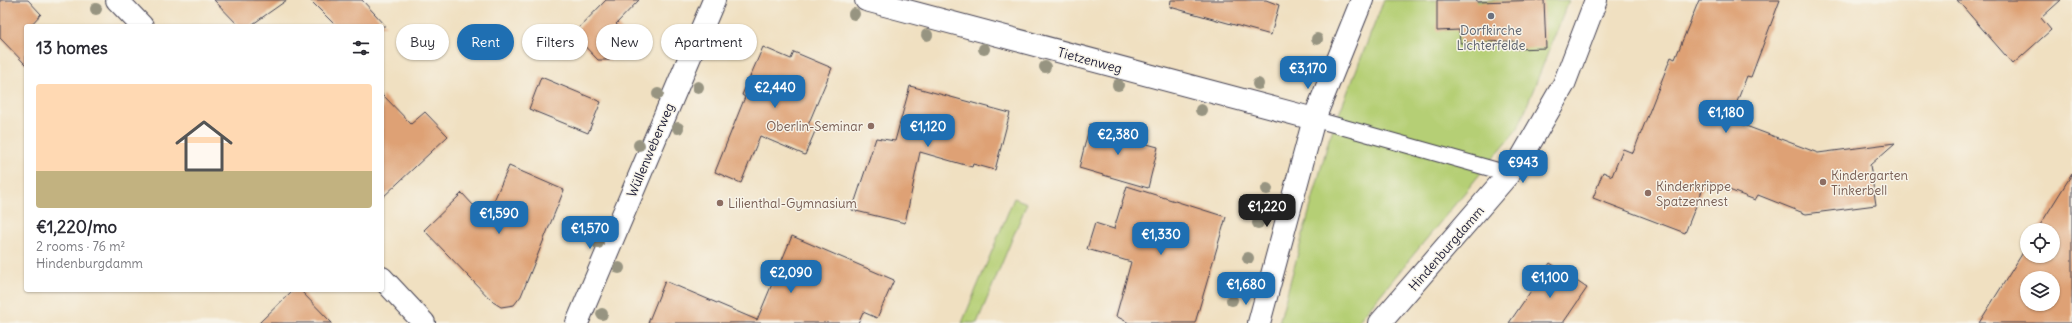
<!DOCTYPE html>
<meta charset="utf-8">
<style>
:root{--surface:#fff;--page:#f7f7f7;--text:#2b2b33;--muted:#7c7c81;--line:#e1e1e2;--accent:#1f6fb2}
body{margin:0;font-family:Delius,sans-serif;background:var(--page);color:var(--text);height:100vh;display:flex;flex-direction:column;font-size:15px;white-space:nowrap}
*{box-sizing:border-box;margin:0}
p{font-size:13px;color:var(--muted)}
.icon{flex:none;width:22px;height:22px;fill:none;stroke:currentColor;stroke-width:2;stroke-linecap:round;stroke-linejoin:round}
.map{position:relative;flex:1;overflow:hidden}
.panel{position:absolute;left:24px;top:24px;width:360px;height:268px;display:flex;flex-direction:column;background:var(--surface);border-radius:4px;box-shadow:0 1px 3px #0004}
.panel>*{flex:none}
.top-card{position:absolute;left:396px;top:24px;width:380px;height:36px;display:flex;gap:8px}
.tools{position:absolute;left:2020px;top:223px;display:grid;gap:8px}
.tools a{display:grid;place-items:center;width:40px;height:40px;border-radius:50%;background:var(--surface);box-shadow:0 1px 3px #0004;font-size:20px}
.price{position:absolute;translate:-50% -34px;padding:0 9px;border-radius:8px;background:var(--accent);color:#fff;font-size:13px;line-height:26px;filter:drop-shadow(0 1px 2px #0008)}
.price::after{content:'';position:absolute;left:50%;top:24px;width:12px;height:9px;margin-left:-6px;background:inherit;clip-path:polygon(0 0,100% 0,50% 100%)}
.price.current{background:#222;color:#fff}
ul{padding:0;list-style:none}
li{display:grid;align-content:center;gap:8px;height:212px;padding:0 12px}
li+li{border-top:1px solid var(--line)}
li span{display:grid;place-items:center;height:124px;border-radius:4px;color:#555}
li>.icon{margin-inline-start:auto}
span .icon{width:72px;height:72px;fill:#fffc;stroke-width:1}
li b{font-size:17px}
h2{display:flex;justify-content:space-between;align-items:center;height:48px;padding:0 12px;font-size:17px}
.chip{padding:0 14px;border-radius:18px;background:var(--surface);box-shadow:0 1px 3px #0004;font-size:14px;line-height:36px}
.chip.current{background:var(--accent);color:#fff}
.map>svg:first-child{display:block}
.green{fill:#b5cf74;stroke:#6c7858}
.building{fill:#dea175;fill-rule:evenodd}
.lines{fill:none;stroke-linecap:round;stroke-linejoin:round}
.service-casing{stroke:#413e4f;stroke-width:17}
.minor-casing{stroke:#413e4f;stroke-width:24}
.secondary-casing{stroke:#413e4f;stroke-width:24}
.service{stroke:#fff;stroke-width:15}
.minor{stroke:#fff;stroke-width:22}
.secondary{stroke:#fff;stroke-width:22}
.tree{fill:#979481}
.worship-dot{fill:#6b7280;stroke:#f7f3e8;stroke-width:1.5}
.education-dot{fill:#8d6e63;stroke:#f7f3e8;stroke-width:1.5}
.labels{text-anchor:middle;stroke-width:3;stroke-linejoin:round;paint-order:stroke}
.worship-label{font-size:13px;fill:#5b616d;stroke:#f7f3e8}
.street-label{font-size:13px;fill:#22223b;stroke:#f7f3e8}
.education-label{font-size:13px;fill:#785e54;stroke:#f7f3e8;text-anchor:start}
</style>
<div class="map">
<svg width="2072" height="323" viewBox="0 0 2072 323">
<rect width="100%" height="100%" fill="#f7f3e8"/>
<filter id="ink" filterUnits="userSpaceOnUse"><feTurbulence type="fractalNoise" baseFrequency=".025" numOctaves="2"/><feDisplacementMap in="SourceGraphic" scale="8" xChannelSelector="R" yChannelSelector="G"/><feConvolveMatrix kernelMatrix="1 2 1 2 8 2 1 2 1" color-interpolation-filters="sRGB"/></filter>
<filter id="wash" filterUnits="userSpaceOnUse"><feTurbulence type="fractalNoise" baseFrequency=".012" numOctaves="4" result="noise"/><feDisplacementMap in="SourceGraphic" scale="16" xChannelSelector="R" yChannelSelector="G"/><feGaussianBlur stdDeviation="0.9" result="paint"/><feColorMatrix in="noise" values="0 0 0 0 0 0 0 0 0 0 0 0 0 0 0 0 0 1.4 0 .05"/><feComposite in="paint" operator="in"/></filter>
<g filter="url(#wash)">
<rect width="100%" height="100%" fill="#f0e0c1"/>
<g class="green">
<polygon points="1384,0 1569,0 1518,128 1357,323 1279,323 1329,139"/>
<polygon points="1014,198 1027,203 977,323 962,323"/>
</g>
<g id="blocks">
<g class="building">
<polygon points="0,0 28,0 41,14 30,26 26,26 26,65 0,38"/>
<polygon points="214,0 287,0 250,26 239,26"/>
<polygon points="310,0 362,0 386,26 336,26"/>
<polygon points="606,0 639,0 616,24 631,38 610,60 598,60 573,34"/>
<polygon points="1171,0 1266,0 1279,5 1271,35 1170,7"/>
<polygon points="1437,0 1477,0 1477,2 1544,0 1546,48 1514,49 1514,41 1460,43 1459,30 1437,31"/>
<polygon points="1699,0 1780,0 1751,77 1747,76 1730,120 1818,153 1895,143 1870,165 1876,205 1806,214 1758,195 1755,200 1706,181 1685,233 1593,198 1603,172 1612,176 1623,149 1633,153 1671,57 1675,59"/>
<polygon points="1957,0 2061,0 2041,18 2051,30 2013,64"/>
<polygon points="763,47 791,59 794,52 832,68 808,125 816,129 805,155 760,136 741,183 715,172 745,97 742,95"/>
<polygon points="541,77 601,102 588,133 529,109"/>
<polygon points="910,86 1010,113 995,170 973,164 972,167 920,152 905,223 852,210 876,138 895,141"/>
<polygon points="382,94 411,124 425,112 448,136 382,198"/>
<polygon points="1090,124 1133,136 1132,140 1158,147 1148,188 1079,168"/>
<polygon points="509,166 564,190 521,296 514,305 501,307 493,302 424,230 462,193 486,219"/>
<path d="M2072 174V323H1979L2027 246V256H2053V230H2037ZM2027 278H2053V304H2027Z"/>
<polygon points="1127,186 1226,217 1195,323 1129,323 1116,316 1131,262 1087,249 1095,223 1114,229"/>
<polygon points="792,236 894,280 877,318 863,312 858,323 648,323 665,281 757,320"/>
<polygon points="1550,263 1587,288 1563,323 1509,323"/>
<polygon points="293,290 300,290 332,323 259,323"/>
</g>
</g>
</g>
<g filter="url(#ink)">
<use href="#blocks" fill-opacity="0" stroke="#413e4f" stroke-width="1"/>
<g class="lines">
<g class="service-casing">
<polyline id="service" points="1314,119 1510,174"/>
</g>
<g class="minor-casing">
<g id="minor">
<polyline points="117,0 142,26"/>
<polyline points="866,0 1314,119"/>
<polyline points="382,278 424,323"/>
<polyline points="577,323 714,0"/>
</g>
</g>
<g class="secondary-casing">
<g id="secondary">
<polyline points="1259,323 1314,119 1362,0"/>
<polyline points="1380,323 1519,162 1564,84 1596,0"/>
</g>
</g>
<use href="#service" class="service"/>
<use href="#minor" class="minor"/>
<use href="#secondary" class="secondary"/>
</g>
<g class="tree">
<circle cx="96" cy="9" r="6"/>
<circle cx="854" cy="14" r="6"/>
<circle cx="927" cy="35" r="6"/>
<circle cx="1317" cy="39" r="6"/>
<circle cx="716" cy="40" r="6"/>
<circle cx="984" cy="49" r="6"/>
<circle cx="1045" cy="67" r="6"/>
<circle cx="1258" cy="84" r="6"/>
<circle cx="1118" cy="85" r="6"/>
<circle cx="698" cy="87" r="6"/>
<circle cx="658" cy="94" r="6"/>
<circle cx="1201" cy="110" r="6"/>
<circle cx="678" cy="128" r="6"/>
<circle cx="639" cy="145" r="6"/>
<circle cx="1267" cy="189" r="6"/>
<circle cx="1258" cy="223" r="6"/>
<circle cx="598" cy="243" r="6"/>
<circle cx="1248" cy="258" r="6"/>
<circle cx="619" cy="268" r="6"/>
<circle cx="1232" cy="300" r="6"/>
<circle cx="602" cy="314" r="6"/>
</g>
</g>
<circle class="worship-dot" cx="1491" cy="16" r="4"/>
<g class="education-dot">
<circle cx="871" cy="126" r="4"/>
<circle cx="1823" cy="182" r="4"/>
<circle cx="1648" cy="193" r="4"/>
<circle cx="720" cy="203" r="4"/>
</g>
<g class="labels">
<g class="worship-label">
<text x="1491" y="35">Dorfkirche<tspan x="1491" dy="15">Lichterfelde</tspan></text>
</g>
<g class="street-label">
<text transform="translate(1090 60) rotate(15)" y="5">Tietzenweg</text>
<text transform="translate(650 150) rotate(-67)" y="5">Wüllenweberweg</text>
<text transform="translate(1446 248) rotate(-49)" y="5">Hindenburgdamm</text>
</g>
<g class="education-label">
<text x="863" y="131" text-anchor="end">Oberlin-Seminar</text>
<text x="1831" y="180">Kindergarten<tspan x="1831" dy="15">Tinkerbell</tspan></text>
<text x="1656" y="191">Kinderkrippe<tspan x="1656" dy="15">Spatzennest</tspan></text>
<text x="728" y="208">Lilienthal-Gymnasium</text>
</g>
</g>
</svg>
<div class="tools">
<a><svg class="icon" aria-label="locate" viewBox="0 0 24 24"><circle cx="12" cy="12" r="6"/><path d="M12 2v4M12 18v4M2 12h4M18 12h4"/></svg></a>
<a><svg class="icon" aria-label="layers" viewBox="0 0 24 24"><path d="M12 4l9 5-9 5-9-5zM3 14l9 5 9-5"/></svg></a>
</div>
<b class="price" style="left:1308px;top:90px">€3,170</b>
<b class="price" style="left:775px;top:109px">€2,440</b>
<b class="price" style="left:1726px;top:134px">€1,180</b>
<b class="price" style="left:928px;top:148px">€1,120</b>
<b class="price" style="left:1118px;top:156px">€2,380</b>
<b class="price" style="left:1523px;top:184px">€943</b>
<b class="price current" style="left:1267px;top:228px">€1,220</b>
<b class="price" style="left:499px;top:235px">€1,590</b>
<b class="price" style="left:590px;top:250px">€1,570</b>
<b class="price" style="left:1161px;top:256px">€1,330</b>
<b class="price" style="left:791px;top:294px">€2,090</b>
<b class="price" style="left:1550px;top:299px">€1,100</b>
<b class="price" style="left:1246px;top:306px">€1,680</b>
<div class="top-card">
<a class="chip">Buy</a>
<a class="chip current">Rent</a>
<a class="chip">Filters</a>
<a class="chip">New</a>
<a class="chip">Apartment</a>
</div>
<section class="panel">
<h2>13 homes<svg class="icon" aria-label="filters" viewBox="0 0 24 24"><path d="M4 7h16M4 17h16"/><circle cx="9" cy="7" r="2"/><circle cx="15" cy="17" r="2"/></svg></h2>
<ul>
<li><span style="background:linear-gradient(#ffd9b3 70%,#c2b280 0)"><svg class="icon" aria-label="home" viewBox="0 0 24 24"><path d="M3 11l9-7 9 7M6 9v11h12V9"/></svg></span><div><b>€1,220/mo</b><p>2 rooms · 76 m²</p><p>Hindenburgdamm</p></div></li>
</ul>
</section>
</div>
